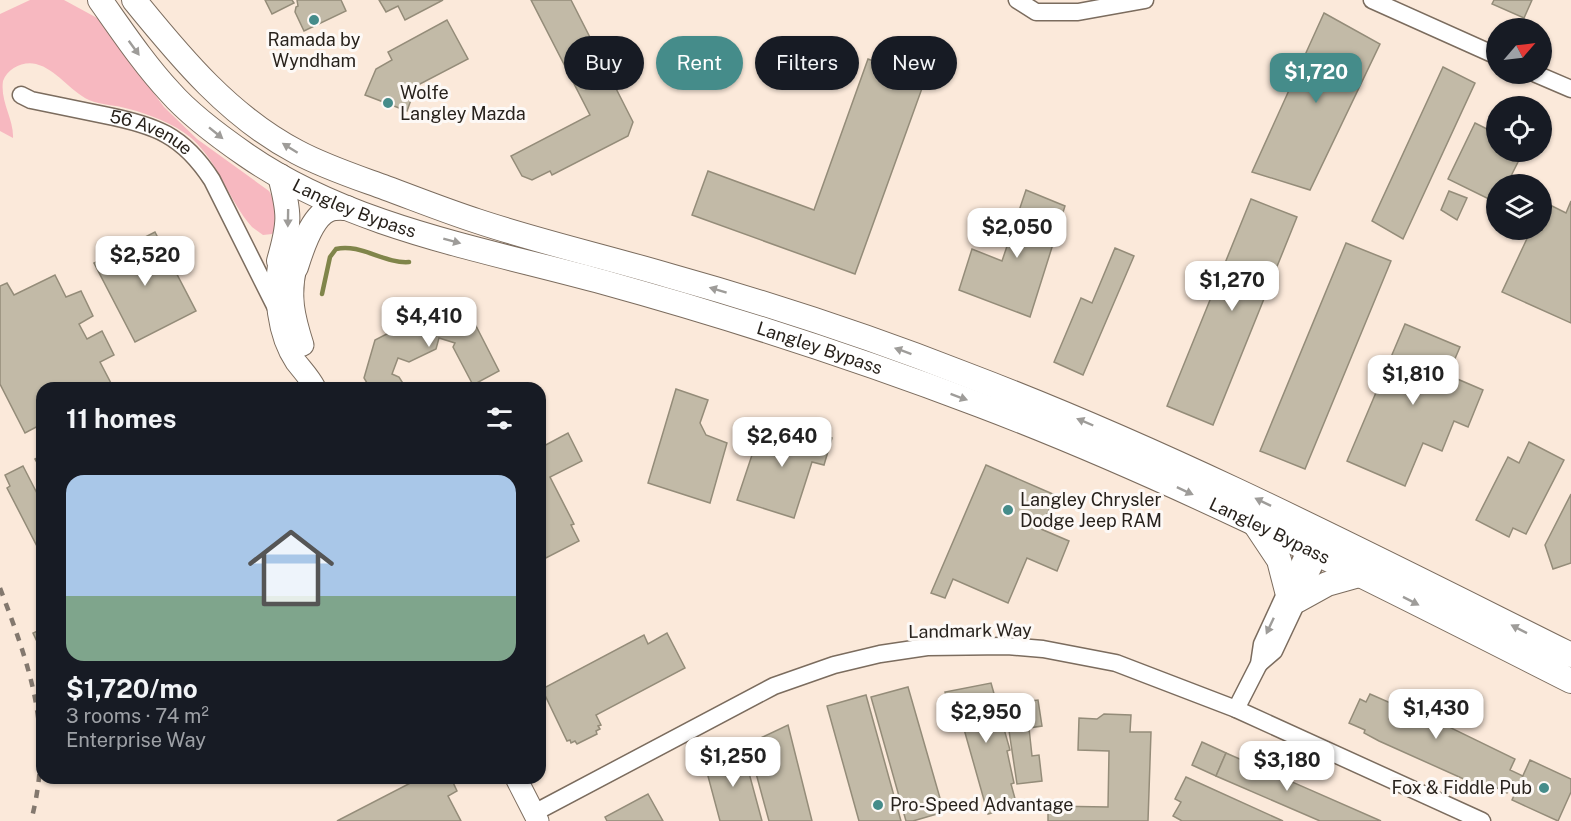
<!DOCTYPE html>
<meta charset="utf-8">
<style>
:root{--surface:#171b24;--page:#20242c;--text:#f1f3f6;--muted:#9ea1a6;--line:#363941;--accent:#458c8a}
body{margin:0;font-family:"Public Sans",sans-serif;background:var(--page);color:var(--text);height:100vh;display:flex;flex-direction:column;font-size:22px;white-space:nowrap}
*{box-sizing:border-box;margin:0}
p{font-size:20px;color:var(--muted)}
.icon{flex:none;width:33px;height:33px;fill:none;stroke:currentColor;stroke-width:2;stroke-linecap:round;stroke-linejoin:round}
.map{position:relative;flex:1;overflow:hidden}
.side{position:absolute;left:36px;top:382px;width:510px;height:402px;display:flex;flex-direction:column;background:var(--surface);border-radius:18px;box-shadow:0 2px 4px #0004}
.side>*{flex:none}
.banner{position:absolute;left:564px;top:36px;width:570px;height:54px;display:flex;gap:12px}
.needle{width:39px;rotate:62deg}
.buttons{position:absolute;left:1486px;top:18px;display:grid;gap:12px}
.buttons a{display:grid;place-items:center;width:66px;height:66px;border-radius:50%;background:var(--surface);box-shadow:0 2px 4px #0004;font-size:30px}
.price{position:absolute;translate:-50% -51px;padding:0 14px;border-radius:12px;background:#fff;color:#222;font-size:20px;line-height:39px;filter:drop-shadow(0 2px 3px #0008)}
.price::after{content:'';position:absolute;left:50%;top:36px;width:18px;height:14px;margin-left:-9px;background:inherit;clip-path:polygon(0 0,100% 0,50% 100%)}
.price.on{background:var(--accent);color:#fff}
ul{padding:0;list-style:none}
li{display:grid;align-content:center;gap:12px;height:318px;padding:0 30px}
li+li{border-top:2px solid var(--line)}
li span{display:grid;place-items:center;height:186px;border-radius:18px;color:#555}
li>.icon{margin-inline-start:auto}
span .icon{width:108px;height:108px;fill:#fffc;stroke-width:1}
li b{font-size:26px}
h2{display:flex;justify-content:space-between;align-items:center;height:72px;padding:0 30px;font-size:26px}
.tag{padding:0 21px;border-radius:27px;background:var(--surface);box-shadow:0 2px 4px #0004;font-size:21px;line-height:54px}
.tag.on{background:var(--accent);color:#fff}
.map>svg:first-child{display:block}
.green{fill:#f7b8c0}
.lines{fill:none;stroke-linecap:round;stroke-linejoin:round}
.stream{stroke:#80854a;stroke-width:4.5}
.building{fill:#c2baa7;stroke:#948c79;stroke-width:1.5}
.minor-casing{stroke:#7b6c5e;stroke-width:19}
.major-casing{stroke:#7b6c5e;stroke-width:23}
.highway-casing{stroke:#7b6c5e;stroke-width:26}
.minor{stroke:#fff;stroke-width:16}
.major{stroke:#fff;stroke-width:21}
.highway{stroke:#fff;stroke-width:24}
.rail{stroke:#83786e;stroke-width:4.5;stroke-dasharray:8 8;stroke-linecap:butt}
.oneway{fill:#9e9c99}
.poi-dot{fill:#458c8a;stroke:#fdf9f6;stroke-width:2}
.labels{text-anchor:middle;stroke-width:6;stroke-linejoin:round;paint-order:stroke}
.poi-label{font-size:18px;fill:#28221c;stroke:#fdf9f6;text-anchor:start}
.street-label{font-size:18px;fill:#28221c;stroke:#fdf9f6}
</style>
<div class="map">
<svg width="1571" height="821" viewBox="0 0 1571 821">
<rect width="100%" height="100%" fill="#fbe9da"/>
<path class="green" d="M30 0H64L99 19 164 107 197 139 269 191 277 206 276 230 272 234 263 235 252 227C228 200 219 162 190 137 174 124 149 114 129 109 116 105 101 105 89 100 70 91 56 69 36 64 23 61 8 68 3 81 0 102 14 119 13 138L0 131V14Z"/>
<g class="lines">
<path class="stream" d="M322 294 330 257 336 249C360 243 385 264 409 262"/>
</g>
<g class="building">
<polygon points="265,0 292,0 294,3 272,14"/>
<polygon points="297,0 341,0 346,11 304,31 295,12 296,7 298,6"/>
<polygon points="379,0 443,0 405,20 398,6 386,12"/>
<polygon points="531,0 571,0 633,122 628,136 552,175 550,171 532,180 522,176 511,156 590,115"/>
<polygon points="1494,0 1532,0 1524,18 1492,4"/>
<polygon points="1324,13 1380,44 1310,190 1252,172"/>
<polygon points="447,20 468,59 416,86 407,111 365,95 376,69 392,60 388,52"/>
<polygon points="868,59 925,80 855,274 692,215 708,171 814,210"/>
<polygon points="1443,67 1475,83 1403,239 1372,221"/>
<polygon points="1475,123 1497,134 1497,152 1523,152 1507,184 1497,184 1497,203 1448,179"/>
<polygon points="1026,190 1065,206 1030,317 959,290 972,249 1002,261"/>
<polygon points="1449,191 1467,198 1457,220 1441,210"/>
<polygon points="1251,199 1297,217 1213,425 1167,406"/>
<polygon points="1571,201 1571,323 1502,292 1531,230 1542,230 1544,202 1566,213"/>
<polygon points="155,232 196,311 135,342 94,263"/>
<polygon points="1346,243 1391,261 1305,469 1260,451"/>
<polygon points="1115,248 1134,256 1083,375 1054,362 1081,298 1092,303"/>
<polygon points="55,275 66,297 81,291 93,316 79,324 87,339 102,331 114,355 100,362 113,387 42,388 42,424 25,433 0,384 0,286 7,283 14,295"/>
<polygon points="437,308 473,320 499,371 473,385 453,347 455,343 439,338 436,349 409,362 398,358 392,374 399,377 406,388 370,388 364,378 375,340"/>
<polygon points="1405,324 1460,347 1448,375 1483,390 1468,427 1454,421 1442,451 1423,443 1405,486 1347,461"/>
<polygon points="676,389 708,400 700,423 706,435 727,443 710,503 648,483"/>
<polygon points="772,419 832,438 824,465 812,462 794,518 737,500 758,437 766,440"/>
<polygon points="568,433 582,461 550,477 574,524 571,525 579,541 540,561 540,448"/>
<polygon points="1529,442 1564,460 1526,534 1513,528 1509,537 1476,520 1508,457 1519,463"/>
<polygon points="42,455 42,472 35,459"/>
<polygon points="986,465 1055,495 1041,529 1069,541 1057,571 1027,558 1008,603 953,579 945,598 931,593"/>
<polygon points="23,466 42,503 42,556 7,488 10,486 5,475"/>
<polygon points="1571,494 1571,563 1553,569 1545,545"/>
<polygon points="42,629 42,649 41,650 33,633"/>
<polygon points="667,633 685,668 596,715 601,725 598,726 600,729 596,731 597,734 577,744 575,741 571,743 570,740 567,741 542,689 644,635 648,644"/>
<polygon points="991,683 1010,750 1007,751 1014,783 1011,784 1017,806 988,814 958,708 950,710 945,692"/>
<polygon points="908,687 944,812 913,821 906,821 871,697"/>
<polygon points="1441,690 1463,700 1451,728 1515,759 1510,770 1523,776 1519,784 1512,781 1507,793 1489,784 1486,789 1379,741 1364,733 1365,730 1349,723 1360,699 1366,702 1370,694 1395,705 1396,702 1429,717"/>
<polygon points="866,695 901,821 859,821 827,706"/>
<polygon points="1038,700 1042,726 1029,728 1032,756 1039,755 1042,781 1017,784 1005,704"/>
<polygon points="1104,714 1131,715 1130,732 1151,732 1148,821 1048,821 1048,806 1108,807 1109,751 1078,750 1079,718 1097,719"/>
<polygon points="788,725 812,821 769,821 748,744"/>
<polygon points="1202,742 1226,753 1216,776 1192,765"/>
<polygon points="742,747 762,821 720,821 705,765"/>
<polygon points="1226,753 1381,821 1320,821 1216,776"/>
<polygon points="1530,760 1571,779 1571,792 1558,821 1512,800"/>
<polygon points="1186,777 1283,821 1182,821 1173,816 1181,802 1175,799"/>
<polygon points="451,778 457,791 448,796 461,821 337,821 420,778"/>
<polygon points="648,794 663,821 607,821 605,817"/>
</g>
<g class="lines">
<g class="minor-casing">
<g id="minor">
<polyline points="1017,0 1036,12 1078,12 1145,0"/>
<polyline points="1372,0 1497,56"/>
<polyline points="1536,74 1571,89"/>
<path id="s1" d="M21 95 31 100C56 105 80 110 104 115 155 125 183 135 212 180L276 308"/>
<polyline points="1259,664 1274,651 1323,547"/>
<polyline points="1236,709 1259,664 1262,644 1310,540"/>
<polyline points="534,813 774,686 834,665 880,654 927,647 1007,646 1043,649 1116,663 1236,709 1482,821"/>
</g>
</g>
<g class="major-casing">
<g id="major">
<path d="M279 261C274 293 277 334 296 362 303 371 310 378 315 388"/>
<path d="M296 267C289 296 294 317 303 345"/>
<polyline points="516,778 538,821"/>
</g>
</g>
<g class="highway-casing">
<g id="highway">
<path id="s2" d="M100 0C122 31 144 64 170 92 191 116 220 137 246 155 350 227 483 249 603 282 730 317 856 358 980 405 1183 482 1377 583 1571 681"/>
<path d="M134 0C181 58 230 117 297 152 325 167 356 177 386 188 416 199 446 211 477 221 540 242 606 257 670 276 770 304 870 337 967 375 1175 454 1372 556 1571 655"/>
<path d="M279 261C290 223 290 214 280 176"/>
<path d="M296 267C301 251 311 218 328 210 334 207 341 208 347 208"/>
<polyline points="1255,524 1279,560 1287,591"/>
<polyline points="1298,600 1327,584 1359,575"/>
</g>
</g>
<use href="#minor" class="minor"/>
<use href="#major" class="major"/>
<use href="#highway" class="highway"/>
<path class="rail" d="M0 588C31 670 54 733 31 821"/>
</g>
<defs><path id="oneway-solid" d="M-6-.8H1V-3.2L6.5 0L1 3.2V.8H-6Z" transform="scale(1.5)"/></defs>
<g class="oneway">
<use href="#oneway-solid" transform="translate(134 48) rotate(54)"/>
<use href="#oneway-solid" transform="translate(216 133) rotate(39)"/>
<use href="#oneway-solid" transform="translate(290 148) rotate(-148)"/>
<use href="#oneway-solid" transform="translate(288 218) rotate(91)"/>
<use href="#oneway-solid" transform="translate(452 241) rotate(15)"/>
<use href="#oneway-solid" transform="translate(718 290) rotate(-163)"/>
<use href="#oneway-solid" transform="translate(903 351) rotate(-160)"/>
<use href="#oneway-solid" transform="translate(959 397) rotate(20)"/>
<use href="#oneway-solid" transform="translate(1085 422) rotate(-157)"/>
<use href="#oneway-solid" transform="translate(1185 491) rotate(25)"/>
<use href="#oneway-solid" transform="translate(1263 502) rotate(-154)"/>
<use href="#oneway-solid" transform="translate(1411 601) rotate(27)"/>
<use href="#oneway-solid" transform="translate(1270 626) rotate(115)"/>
<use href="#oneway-solid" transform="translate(1519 629) rotate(-153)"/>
</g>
<g class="poi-dot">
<circle cx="314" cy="20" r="6"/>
<circle cx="388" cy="103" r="6"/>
<circle cx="1008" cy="510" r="6"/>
<circle cx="1544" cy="788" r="6"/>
<circle cx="878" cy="805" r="6"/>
</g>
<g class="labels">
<g class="poi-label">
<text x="314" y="46" text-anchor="middle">Ramada by<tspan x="314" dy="21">Wyndham</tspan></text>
<text x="400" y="99">Wolfe<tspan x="400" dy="21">Langley Mazda</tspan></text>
<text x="1020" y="506">Langley Chrysler<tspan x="1020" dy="21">Dodge Jeep RAM</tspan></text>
<text x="1532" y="794" text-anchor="end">Fox &amp; Fiddle Pub</text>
<text x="890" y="811">Pro-Speed Advantage</text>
</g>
<g class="street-label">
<text dy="6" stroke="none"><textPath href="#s1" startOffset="136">56 Avenue</textPath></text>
<text dy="6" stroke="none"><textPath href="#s2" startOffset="336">Langley Bypass</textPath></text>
<text dy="6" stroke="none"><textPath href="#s2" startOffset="822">Langley Bypass</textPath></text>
<text dy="6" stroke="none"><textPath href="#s2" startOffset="1308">Langley Bypass</textPath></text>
<text transform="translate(970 631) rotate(-1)" y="6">Landmark Way</text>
</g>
</g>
</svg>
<div class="buttons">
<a><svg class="needle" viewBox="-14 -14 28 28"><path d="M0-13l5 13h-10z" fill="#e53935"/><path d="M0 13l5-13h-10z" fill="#9ea1a6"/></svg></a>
<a><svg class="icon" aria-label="locate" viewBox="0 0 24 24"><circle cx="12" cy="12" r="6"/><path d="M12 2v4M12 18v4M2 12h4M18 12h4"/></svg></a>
<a><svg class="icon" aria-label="layers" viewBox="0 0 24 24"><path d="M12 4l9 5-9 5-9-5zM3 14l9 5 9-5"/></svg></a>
</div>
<b class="price on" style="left:1316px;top:104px">$1,720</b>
<b class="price" style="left:1017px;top:259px">$2,050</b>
<b class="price" style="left:145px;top:287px">$2,520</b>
<b class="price" style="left:1232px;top:312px">$1,270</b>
<b class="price" style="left:429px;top:348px">$4,410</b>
<b class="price" style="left:1413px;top:406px">$1,810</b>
<b class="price" style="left:782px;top:468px">$2,640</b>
<b class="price" style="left:1436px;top:740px">$1,430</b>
<b class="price" style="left:986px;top:744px">$2,950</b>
<b class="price" style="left:733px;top:788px">$1,250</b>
<b class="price" style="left:1287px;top:792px">$3,180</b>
<div class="banner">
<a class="tag">Buy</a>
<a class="tag on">Rent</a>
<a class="tag">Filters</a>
<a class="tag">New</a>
</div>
<section class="side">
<h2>11 homes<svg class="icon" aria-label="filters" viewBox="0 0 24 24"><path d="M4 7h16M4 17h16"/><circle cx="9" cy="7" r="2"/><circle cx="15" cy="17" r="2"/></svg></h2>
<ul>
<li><span style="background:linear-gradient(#a9c7e8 65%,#7fa58c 0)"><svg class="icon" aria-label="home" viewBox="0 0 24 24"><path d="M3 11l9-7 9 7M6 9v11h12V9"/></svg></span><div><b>$1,720/mo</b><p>3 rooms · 74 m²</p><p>Enterprise Way</p></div></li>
</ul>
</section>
</div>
